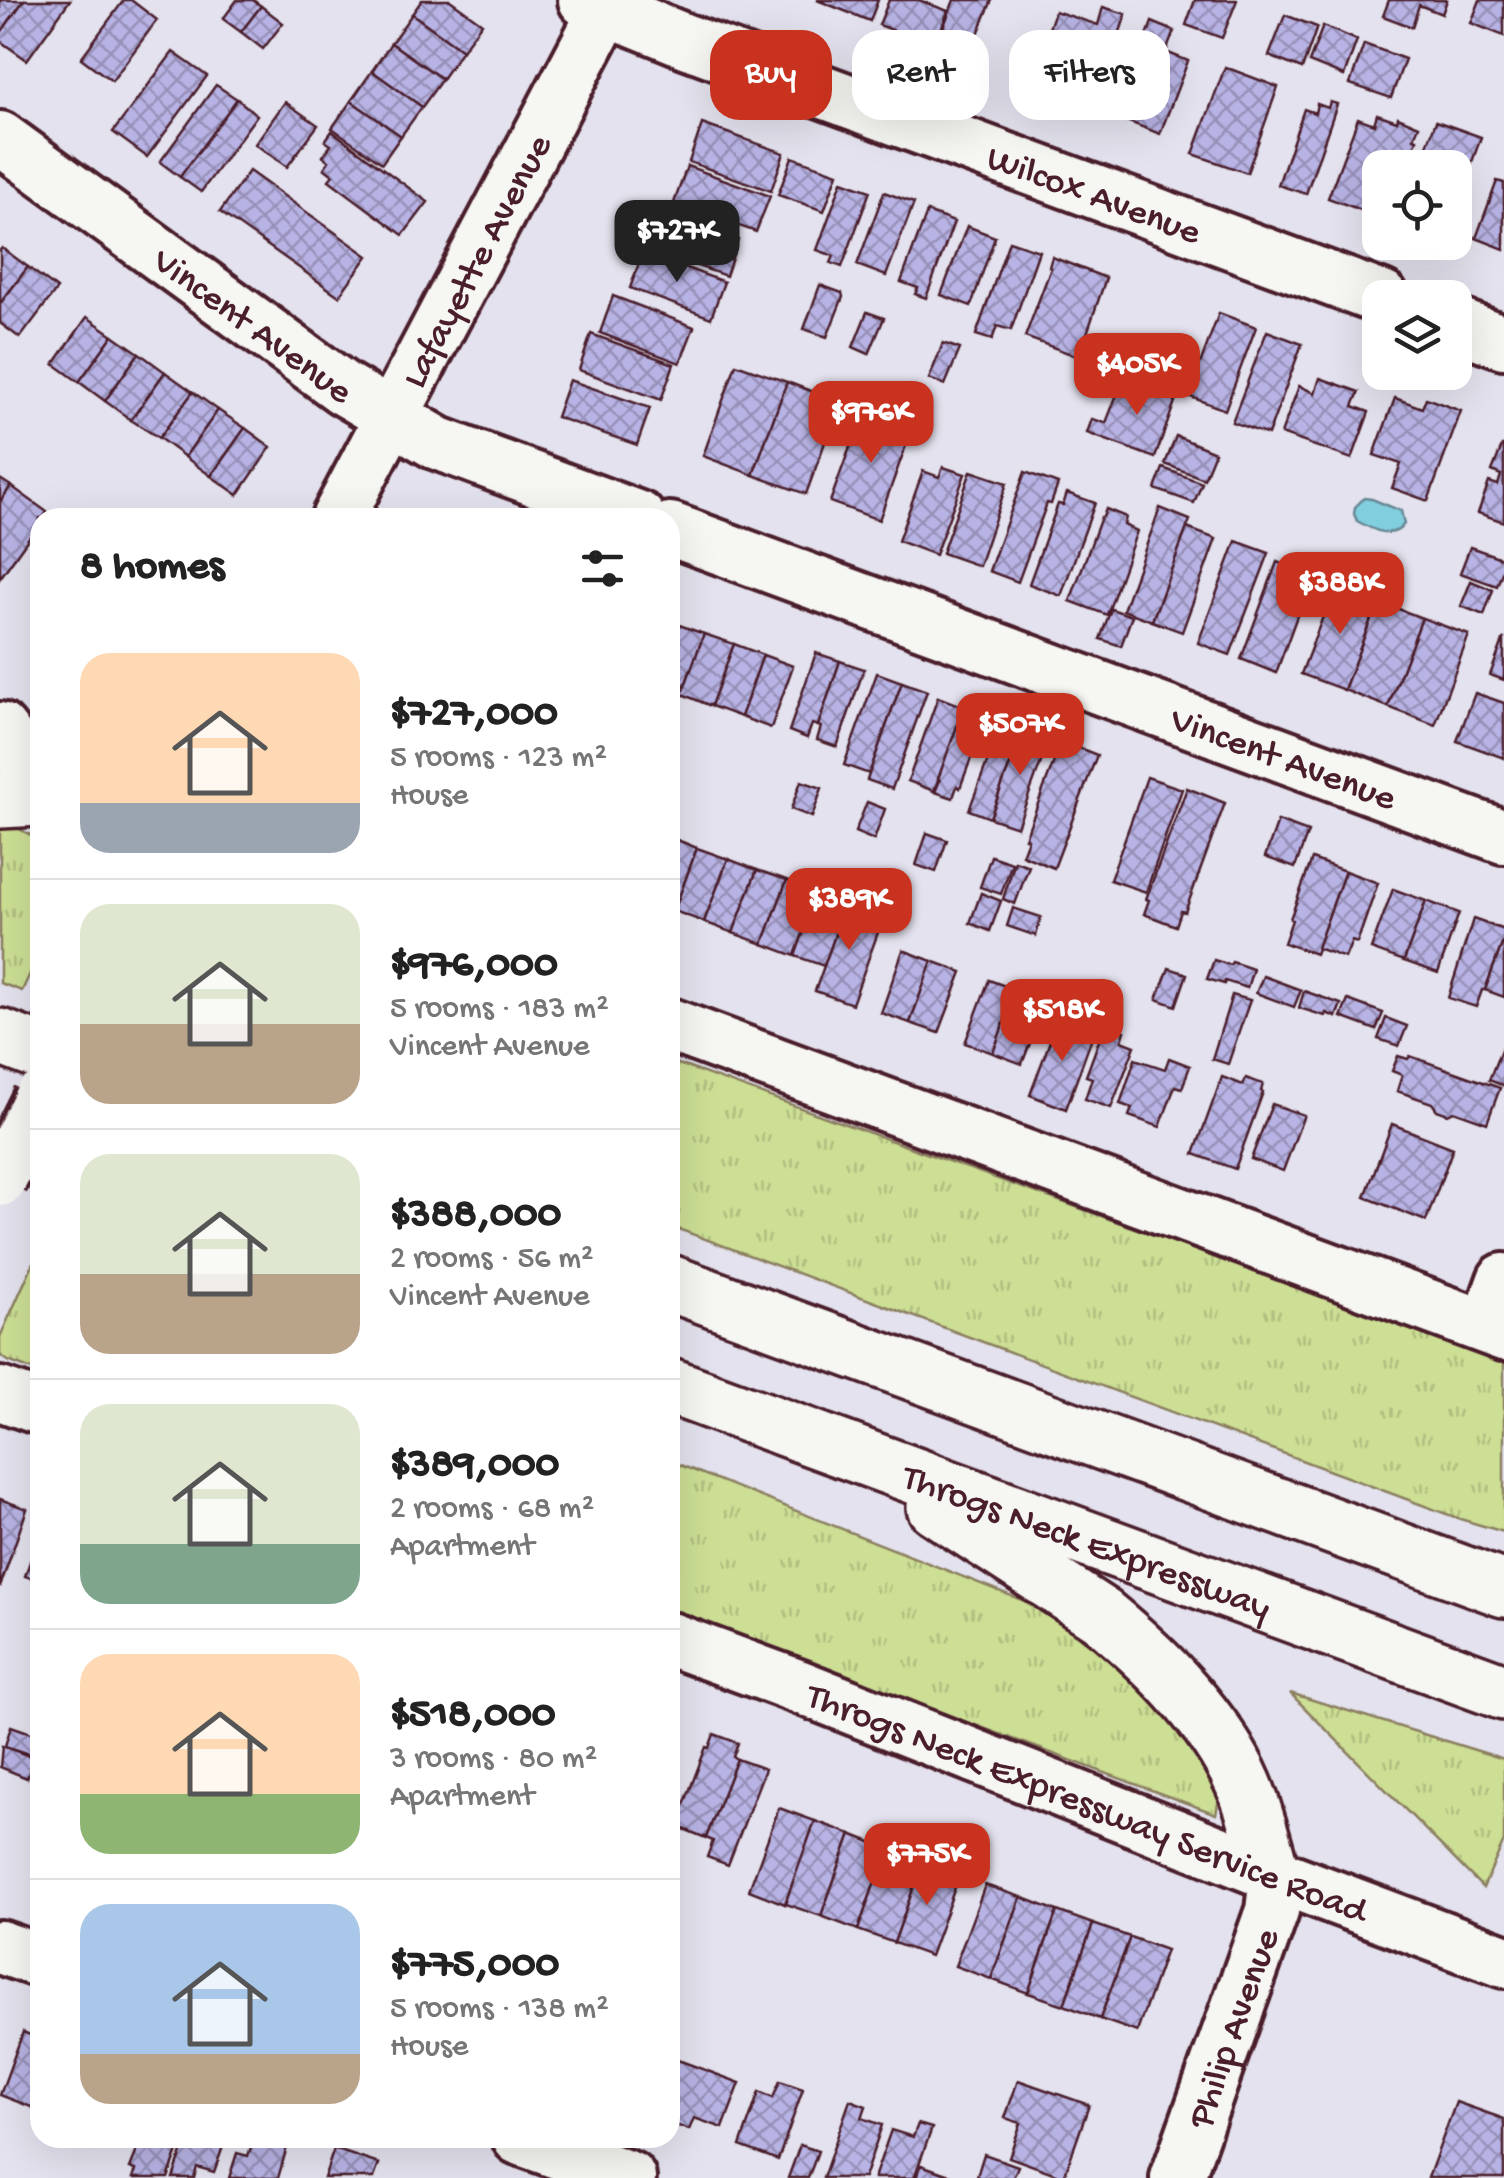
<!DOCTYPE html>
<meta charset="utf-8">
<style>
:root{--surface:#fff;--page:#f2f2f2;--text:#222;--muted:#767676;--line:#e0e0e0;--accent:#c8321e}
body{margin:0;font-family:"Gochi Hand",sans-serif;background:var(--page);color:var(--text);height:100vh;display:flex;flex-direction:column;font-size:38px;white-space:nowrap}
*{box-sizing:border-box;margin:0}
p{font-size:32px;color:var(--muted)}
.icon{flex:none;width:55px;height:55px;fill:none;stroke:currentColor;stroke-width:2;stroke-linecap:round;stroke-linejoin:round}
.map{position:relative;flex:1;overflow:hidden}
.details{position:absolute;left:30px;top:508px;width:650px;height:1640px;display:flex;flex-direction:column;background:var(--surface);border-radius:30px;box-shadow:0 10px 40px #0002}
.details>*{flex:none}
.hud{position:absolute;left:710px;top:30px;width:642px;height:90px;display:flex;gap:20px}
.buttons{position:absolute;left:1362px;top:150px;display:grid;gap:20px}
.buttons a{display:grid;place-items:center;width:110px;height:110px;border-radius:20px;background:var(--surface);box-shadow:0 10px 40px #0002;font-size:50px}
.price{position:absolute;translate:-50% -85px;padding:0 22px;border-radius:20px;background:var(--accent);color:#fff;font-size:32px;line-height:65px;filter:drop-shadow(0 2px 5px #0008)}
.price::after{content:'';position:absolute;left:50%;top:60px;width:30px;height:22px;margin-left:-15px;background:inherit;clip-path:polygon(0 0,100% 0,50% 100%)}
.price.active{background:#222;color:#fff}
ul{padding:0;list-style:none}
li{display:flex;align-items:center;gap:30px;height:250px;padding:0 50px}
li+li{border-top:2px solid var(--line)}
li span{display:grid;place-items:center;flex:none;width:280px;height:200px;border-radius:30px;color:#555}
li>.icon{margin-inline-start:auto}
span .icon{width:120px;height:120px;fill:#fffc;stroke-width:1}
li b{font-size:42px}
h2{display:flex;justify-content:space-between;align-items:center;height:120px;padding:0 50px;font-size:42px}
.chip{padding:0 35px;border-radius:30px;background:var(--surface);box-shadow:0 10px 40px #0002;font-size:35px;line-height:90px}
.chip.active{background:var(--accent);color:#fff}
.map>svg:first-child{display:block}
.grass{fill:url(#grass-tufts);stroke:#8b7f60;stroke-width:2.5}
.water{fill:url(#water-ripples);stroke:#6a8896;stroke-width:2.5}
.building{fill:url(#building-cross-hatch);stroke:#4a1f2b;stroke-width:2.5}
.lines{fill:none;stroke-linecap:round;stroke-linejoin:round}
.minor-casing{stroke:#4a1f2b;stroke-width:60}
.highway-casing{stroke:#4a1f2b;stroke-width:62}
.minor{stroke:#f6f6f2;stroke-width:52}
.highway{stroke:#f6f6f2;stroke-width:55}
.minor-bridge-casing{stroke:#4a1f2b;stroke-width:60;stroke-linecap:butt}
.minor-bridge{stroke:#f6f6f2;stroke-width:52}
.labels{text-anchor:middle;stroke-width:10;stroke-linejoin:round;paint-order:stroke}
.street-label{font-size:38px;fill:#4a1f2b;stroke:#f6f6f2}
</style>
<div class="map">
<svg width="1504" height="2178" viewBox="0 0 1504 2178">
<defs>
<pattern id="grass-tufts" width="24" height="20" patternUnits="userSpaceOnUse" patternTransform="scale(2.5)"><rect width="24" height="20" fill="#ccdf94"/><path d="M3 7l-1-3M5 7V3M7 7l1-3M15 17l-1-3M17 17v-4M19 17l1-3" fill="none" stroke="#b1bf80"/></pattern>
<pattern id="water-ripples" width="26" height="14" patternUnits="userSpaceOnUse" patternTransform="scale(2.5)"><rect width="26" height="14" fill="#80cede"/><path d="M2 4q2-2 4 0t4 0M15 11q2-2 4 0t4 0" fill="none" stroke="#70b0bf"/></pattern>
<pattern id="building-cross-hatch" width="8" height="8" patternUnits="userSpaceOnUse" patternTransform="scale(2.5)"><rect width="8" height="8" fill="#b7b3e4"/><path d="M0 0l8 8M0 8l8-8" fill="none" stroke="#9791b9"/></pattern>
</defs>
<rect width="100%" height="100%" fill="#e3e2ee"/>
<filter id="ink" filterUnits="userSpaceOnUse"><feTurbulence type="fractalNoise" baseFrequency=".01" numOctaves="2"/><feDisplacementMap in="SourceGraphic" scale="20" xChannelSelector="R" yChannelSelector="G"/><feConvolveMatrix kernelMatrix="1 2 1 2 8 2 1 2 1" color-interpolation-filters="sRGB"/></filter>
<g filter="url(#ink)">
<g class="grass">
<polygon points="0,827 19,829 40,840 40,952 22,991 0,983"/>
<polygon points="670,1061 1504,1361 1504,1532 1460,1519 670,1226"/>
<polygon points="40,1248 40,1373 8,1361 0,1355 0,1337"/>
<polygon points="670,1461 1027,1602 1135,1675 1222,1783 1216,1814 670,1612"/>
<polygon points="1290,1693 1504,1759 1504,1841 1483,1888"/>
</g>
<path class="water" d="M1364 498 1372 499 1401 511 1404 524C1393 541 1371 529 1357 521L1354 514 1355 507Z"/>
<g class="building">
<polygon points="0,0 24,0 0,34"/>
<polygon points="24,0 70,0 27,60 0,41 0,34"/>
<polygon points="124,0 131,0 157,20 112,81 81,58"/>
<polygon points="237,0 253,0 261,6 241,32 223,19"/>
<polygon points="422,0 450,0 482,23 462,50 412,14"/>
<polygon points="817,0 878,0 870,21"/>
<polygon points="889,0 919,0 948,11 935,46 879,25"/>
<polygon points="954,0 992,0 968,58 936,46"/>
<polygon points="1195,0 1237,0 1222,38 1186,25"/>
<polygon points="1389,0 1447,0 1442,14 1419,5 1412,27 1383,16"/>
<polygon points="1480,0 1504,0 1504,36 1471,23"/>
<polygon points="261,6 283,23 263,49 241,32"/>
<polygon points="1103,7 1126,14 1098,98 1033,76 1055,11 1098,25"/>
<polygon points="412,14 462,50 442,79 391,43"/>
<polygon points="1285,15 1317,27 1302,69 1269,56"/>
<polygon points="1152,22 1174,31 1166,52 1188,61 1160,134 1111,115 1139,41 1144,44"/>
<polygon points="1323,26 1357,40 1344,76 1309,62"/>
<polygon points="391,43 442,79 422,107 372,71"/>
<polygon points="1364,44 1405,59 1391,98 1350,84"/>
<polygon points="173,52 207,76 147,157 113,132"/>
<polygon points="1225,67 1278,87 1247,173 1193,154"/>
<polygon points="372,71 422,107 401,136 351,101"/>
<polygon points="216,85 237,99 180,177 160,162"/>
<polygon points="237,99 257,115 201,192 180,177"/>
<polygon points="351,101 401,136 382,163 332,128"/>
<polygon points="285,102 318,125 287,167 255,144"/>
<polygon points="1330,102 1337,104 1306,194 1278,185 1304,109 1315,113 1317,104 1328,108"/>
<polygon points="1377,114 1397,121 1398,117 1419,126 1414,138 1417,139 1407,168 1380,168 1380,217 1328,198 1358,118 1374,124"/>
<polygon points="1436,121 1481,137 1455,209 1455,168 1419,168"/>
<polygon points="702,124 784,153 771,191 689,162"/>
<polygon points="332,131 428,202 403,235 329,180 333,175 324,168 329,161 323,156 331,145 325,141"/>
<polygon points="792,157 838,173 824,211 778,195"/>
<polygon points="687,166 770,196 756,232 674,203"/>
<polygon points="249,171 368,256 339,296 220,212"/>
<polygon points="842,181 870,191 842,267 831,263 834,256 817,250"/>
<polygon points="1497,181 1504,183 1504,249 1476,238"/>
<polygon points="884,192 914,203 886,276 857,265"/>
<polygon points="658,211 738,240 726,276 645,248"/>
<polygon points="927,212 954,222 926,298 915,294 918,288 901,282"/>
<polygon points="967,226 995,237 971,306 941,295"/>
<polygon points="1009,241 1039,251 1011,330 997,326 992,340 976,335"/>
<polygon points="2,248 28,267 0,304 0,250"/>
<polygon points="643,252 724,282 711,318 630,288"/>
<polygon points="1052,257 1106,278 1079,357 1025,337 1051,268 1049,267"/>
<polygon points="28,267 57,289 20,338 0,323 0,304"/>
<polygon points="820,285 842,293 843,297 827,337 804,329"/>
<polygon points="613,296 694,327 680,363 600,333"/>
<polygon points="867,312 884,318 869,354 853,347"/>
<polygon points="1219,313 1256,327 1225,410 1188,396"/>
<polygon points="87,317 113,335 79,382 54,364"/>
<polygon points="1267,331 1302,344 1268,435 1232,422"/>
<polygon points="591,334 674,364 661,400 579,370"/>
<polygon points="113,335 139,353 105,401 79,382"/>
<polygon points="1164,341 1178,345 1166,377 1152,372"/>
<polygon points="943,343 960,349 945,385 929,379"/>
<polygon points="139,353 165,372 131,420 105,401"/>
<polygon points="736,364 787,382 753,475 703,456"/>
<polygon points="165,372 193,392 159,438 131,420"/>
<polygon points="1124,376 1177,396 1155,458 1087,433 1092,419 1106,423"/>
<polygon points="1320,378 1359,392 1353,406 1369,412 1352,459 1281,434 1299,386 1315,393"/>
<polygon points="569,380 650,408 637,445 556,417"/>
<polygon points="787,382 840,402 806,494 753,475"/>
<polygon points="193,392 218,410 185,457 159,438"/>
<polygon points="1395,398 1422,408 1426,398 1461,411 1428,501 1392,488 1401,464 1374,455"/>
<polygon points="218,410 245,428 211,476 185,457"/>
<polygon points="863,411 912,429 879,520 830,502"/>
<polygon points="245,428 271,447 238,495 211,476"/>
<polygon points="1176,436 1215,452 1204,479 1165,464"/>
<polygon points="1502,446 1504,446 1504,522 1478,513 1489,482 1498,485 1501,475 1492,471"/>
<polygon points="943,467 965,474 935,555 898,541 923,471 939,477"/>
<polygon points="1163,468 1202,483 1194,503 1155,489"/>
<polygon points="971,471 1007,483 979,566 942,553"/>
<polygon points="1025,472 1058,484 1051,504 1047,503 1018,582 989,571"/>
<polygon points="0,479 11,486 0,502"/>
<polygon points="11,486 47,512 43,518 40,518 40,522 0,578 0,502"/>
<polygon points="1067,493 1095,503 1061,596 1029,584 1058,504 1063,505"/>
<polygon points="1160,508 1190,520 1152,621 1123,610"/>
<polygon points="1106,509 1126,517 1124,525 1137,531 1107,615 1070,601 1101,517 1103,517"/>
<polygon points="1187,528 1216,539 1182,632 1152,621"/>
<polygon points="1236,541 1269,553 1230,655 1198,643"/>
<polygon points="1470,547 1504,559 1504,567 1497,586 1460,573"/>
<polygon points="1277,562 1312,575 1276,673 1241,659"/>
<polygon points="1471,581 1493,590 1484,615 1461,606"/>
<polygon points="1335,585 1378,601 1344,690 1301,674"/>
<polygon points="1378,601 1422,618 1388,707 1344,690"/>
<polygon points="1111,609 1132,616 1121,646 1100,639"/>
<polygon points="1422,618 1469,635 1435,725 1388,707"/>
<polygon points="674,623 704,634 682,694 670,690 670,634"/>
<polygon points="704,634 734,644 711,706 682,694"/>
<polygon points="1504,638 1504,680 1490,675"/>
<polygon points="734,644 763,655 741,717 711,706"/>
<polygon points="816,653 840,661 818,726 812,724 807,738 789,731"/>
<polygon points="763,655 793,666 771,728 741,717"/>
<polygon points="840,661 864,669 837,747 817,740 821,727 818,726"/>
<polygon points="877,673 902,682 869,774 844,765"/>
<polygon points="902,682 927,691 892,789 867,780"/>
<polygon points="1475,693 1504,703 1504,758 1457,741"/>
<polygon points="938,697 964,707 934,791 908,781"/>
<polygon points="964,707 987,715 960,788 957,786 953,798 935,792 940,780 938,779"/>
<polygon points="1003,720 1024,727 990,818 969,810"/>
<polygon points="1024,727 1050,738 1017,827 990,818"/>
<polygon points="1064,742 1097,755 1054,868 1022,855 1028,839 1025,838 1056,756 1058,757"/>
<polygon points="1147,777 1182,789 1146,892 1110,880"/>
<polygon points="801,781 822,788 812,817 791,809"/>
<polygon points="1187,788 1225,803 1185,912 1181,911 1176,926 1144,914 1149,900 1146,899"/>
<polygon points="867,802 885,809 874,840 855,832"/>
<polygon points="1278,821 1308,832 1295,868 1265,857"/>
<polygon points="927,833 947,840 936,872 916,865"/>
<polygon points="670,837 697,848 674,911 670,910"/>
<polygon points="697,848 728,859 704,922 674,911"/>
<polygon points="991,856 1012,863 1001,894 980,887"/>
<polygon points="728,859 757,870 733,933 704,922"/>
<polygon points="1312,859 1345,871 1315,954 1284,943 1292,920 1290,919"/>
<polygon points="1015,861 1029,866 1015,904 1003,899"/>
<polygon points="757,870 787,880 763,944 733,933"/>
<polygon points="1345,871 1378,883 1357,943 1352,941 1345,958 1317,948"/>
<polygon points="787,880 818,892 795,956 763,944"/>
<polygon points="1393,889 1426,901 1404,961 1371,949"/>
<polygon points="818,892 847,902 824,966 795,956"/>
<polygon points="981,893 1001,901 990,931 970,923"/>
<polygon points="1426,901 1459,913 1438,973 1404,961"/>
<polygon points="847,902 884,916 852,1004 815,991"/>
<polygon points="1013,908 1041,917 1036,936 1007,926"/>
<polygon points="1473,919 1504,930 1504,939 1485,990 1482,990 1476,1007 1448,998"/>
<polygon points="1504,939 1504,997 1485,990"/>
<polygon points="903,950 932,961 910,1023 881,1013"/>
<polygon points="1214,960 1230,965 1232,962 1253,969 1247,988 1225,981 1224,984 1207,979"/>
<polygon points="932,961 962,972 939,1033 910,1023"/>
<polygon points="1169,968 1187,974 1176,1006 1157,999"/>
<polygon points="1263,976 1301,990 1294,1007 1256,993"/>
<polygon points="989,980 1016,990 993,1053 965,1043"/>
<polygon points="1016,990 1046,1002 1022,1064 993,1053"/>
<polygon points="1304,991 1341,1004 1336,1017 1326,1013 1325,1016 1299,1008"/>
<polygon points="1232,995 1250,1000 1228,1064 1212,1059"/>
<polygon points="1348,1000 1383,1013 1376,1030 1341,1017"/>
<polygon points="1386,1018 1407,1026 1399,1046 1378,1039"/>
<polygon points="1058,1019 1094,1032 1066,1109 1030,1095"/>
<polygon points="1105,1024 1125,1031 1122,1041 1135,1046 1111,1108 1085,1099 1092,1078 1086,1076"/>
<polygon points="1502,1047 1504,1048 1504,1086 1489,1080"/>
<polygon points="1398,1056 1408,1059 1410,1056 1500,1088 1487,1123 1454,1111 1448,1114 1437,1110 1432,1103 1397,1091 1402,1075 1392,1071"/>
<polygon points="1169,1058 1190,1066 1182,1088 1175,1086 1160,1127 1129,1116 1132,1108 1120,1104 1135,1059 1165,1069"/>
<polygon points="1222,1077 1243,1085 1246,1078 1263,1084 1261,1091 1263,1092 1235,1169 1194,1154"/>
<polygon points="1272,1104 1304,1115 1283,1171 1251,1159"/>
<polygon points="1392,1124 1453,1148 1426,1221 1365,1197"/>
<polygon points="0,1499 27,1509 0,1587"/>
<polygon points="40,1533 40,1581 25,1576"/>
<polygon points="11,1726 40,1736 37,1757 5,1746"/>
<polygon points="714,1734 738,1743 733,1757 737,1759 706,1838 676,1826 706,1747 709,1748"/>
<polygon points="2,1746 35,1758 27,1778 0,1767"/>
<polygon points="737,1759 765,1769 728,1865 707,1857 713,1841 706,1838"/>
<polygon points="779,1808 815,1821 785,1904 749,1890"/>
<polygon points="815,1821 851,1834 821,1916 785,1904"/>
<polygon points="851,1834 887,1848 858,1930 821,1916"/>
<polygon points="887,1848 923,1861 894,1943 858,1930"/>
<polygon points="923,1861 960,1874 930,1956 894,1943"/>
<polygon points="985,1885 1021,1897 991,1979 955,1966"/>
<polygon points="1021,1897 1057,1911 1028,1993 991,1979"/>
<polygon points="1057,1911 1093,1924 1064,2005 1028,1993"/>
<polygon points="1093,1924 1130,1937 1100,2019 1064,2005"/>
<polygon points="1130,1937 1166,1950 1137,2032 1100,2019"/>
<polygon points="23,2032 40,2039 39,2110 0,2095"/>
<polygon points="678,2060 740,2083 723,2128 694,2118 689,2130 670,2123 670,2082"/>
<polygon points="1018,2080 1089,2105 1064,2177 1009,2157 1021,2123 1005,2118"/>
<polygon points="780,2081 803,2089 778,2160 740,2146 759,2092 773,2098"/>
<polygon points="850,2100 866,2106 862,2118 882,2125 864,2178 823,2178"/>
<polygon points="1456,2102 1504,2119 1504,2178 1428,2178"/>
<polygon points="918,2124 932,2128 914,2178 874,2178 891,2130 913,2137"/>
<polygon points="69,2138 98,2138 93,2150 68,2141"/>
<polygon points="142,2138 183,2138 168,2178 133,2178 136,2170 130,2168"/>
<polygon points="187,2138 226,2138 214,2172 197,2167 194,2178 173,2178"/>
<polygon points="254,2138 287,2147 278,2178 229,2178 237,2153 248,2156"/>
<polygon points="800,2145 818,2151 813,2165 808,2178 788,2178"/>
<polygon points="334,2149 379,2164 374,2178 324,2178"/>
<polygon points="984,2154 1018,2166 1013,2178 979,2178 977,2176"/>
<polygon points="921,2165 958,2178 916,2178"/>
</g>
<g class="lines">
<g class="minor-casing">
<g id="minor">
<path id="s1" d="M585 0 686 41 1382 298"/>
<path id="s2" d="M0 138 343 388 437 443 639 518"/>
<polyline points="1455,324 1504,342"/>
<path id="s3" d="M338 518 611 0"/>
<path id="s4" d="M670 529 1504 837"/>
<polyline points="0,729 40,781"/>
<polyline points="670,1025 1504,1334"/>
<polyline points="1487,1327 1504,1280"/>
<polyline points="0,1394 40,1408"/>
<path id="s5" d="M670 1639 800 1687 1272 1874 1504 1961"/>
<polyline points="0,1947 40,1961"/>
<polyline points="519,2138 629,2178"/>
<path id="s6" d="M1177 2178 1272 1911 1274 1894 1272 1874"/>
</g>
</g>
<g class="highway-casing">
<g id="highway">
<polyline points="0,800 40,798"/>
<polyline points="0,1037 40,1052"/>
<polyline points="670,1283 1504,1589"/>
<path id="s7" d="M670 1386 1504 1692"/>
<path d="M935 1507 1101 1615C1157 1661 1215 1718 1244 1785 1256 1813 1263 1844 1272 1874"/>
</g>
</g>
<use href="#minor" class="minor"/>
<use href="#highway" class="highway"/>
<g class="minor-bridge-casing">
<polyline id="minor-bridge" points="0,1180 40,1099"/>
</g>
<use href="#minor-bridge" class="minor-bridge"/>
</g>
</g>
<g class="labels">
<g class="street-label">
<text dy="13" stroke="none"><textPath href="#s1" startOffset="545">Wilcox Avenue</textPath></text>
<text dy="13" stroke="none"><textPath href="#s3" startOffset="292">Lafayette Avenue</textPath></text>
<text dy="13" stroke="none"><textPath href="#s2" startOffset="315">Vincent Avenue</textPath></text>
<text dy="13" stroke="none"><textPath href="#s4" startOffset="655">Vincent Avenue</textPath></text>
<text dy="13" stroke="none"><textPath href="#s7" startOffset="445">Throgs Neck Expressway</textPath></text>
<text dy="13" stroke="none"><textPath href="#s5" startOffset="448">Throgs Neck Expressway Service Road</textPath></text>
<text dy="13" stroke="none"><textPath href="#s6" startOffset="160">Philip Avenue</textPath></text>
</g>
</g>
</svg>
<div class="buttons">
<a><svg class="icon" aria-label="locate" viewBox="0 0 24 24"><circle cx="12" cy="12" r="6"/><path d="M12 2v4M12 18v4M2 12h4M18 12h4"/></svg></a>
<a><svg class="icon" aria-label="layers" viewBox="0 0 24 24"><path d="M12 4l9 5-9 5-9-5zM3 14l9 5 9-5"/></svg></a>
</div>
<b class="price active" style="left:677px;top:285px">$727K</b>
<b class="price" style="left:1137px;top:418px">$405K</b>
<b class="price" style="left:871px;top:466px">$976K</b>
<b class="price" style="left:1340px;top:637px">$388K</b>
<b class="price" style="left:1020px;top:778px">$507K</b>
<b class="price" style="left:849px;top:953px">$389K</b>
<b class="price" style="left:1062px;top:1064px">$518K</b>
<b class="price" style="left:927px;top:1908px">$775K</b>
<div class="hud">
<a class="chip active">Buy</a>
<a class="chip">Rent</a>
<a class="chip">Filters</a>
</div>
<section class="details">
<h2>8 homes<svg class="icon" aria-label="filters" viewBox="0 0 24 24"><path d="M4 7h16M4 17h16"/><circle cx="9" cy="7" r="2"/><circle cx="15" cy="17" r="2"/></svg></h2>
<ul>
<li><span style="background:linear-gradient(#ffd9b3 75%,#9aa5b1 0)"><svg class="icon" aria-label="home" viewBox="0 0 24 24"><path d="M3 11l9-7 9 7M6 9v11h12V9"/></svg></span><div><b>$727,000</b><p>5 rooms · 123 m²</p><p>House</p></div></li>
<li><span style="background:linear-gradient(#dfe7d0 60%,#b9a48a 0)"><svg class="icon" aria-label="home" viewBox="0 0 24 24"><path d="M3 11l9-7 9 7M6 9v11h12V9"/></svg></span><div><b>$976,000</b><p>5 rooms · 183 m²</p><p>Vincent Avenue</p></div></li>
<li><span style="background:linear-gradient(#dfe7d0 60%,#b9a48a 0)"><svg class="icon" aria-label="home" viewBox="0 0 24 24"><path d="M3 11l9-7 9 7M6 9v11h12V9"/></svg></span><div><b>$388,000</b><p>2 rooms · 56 m²</p><p>Vincent Avenue</p></div></li>
<li><span style="background:linear-gradient(#dfe7d0 70%,#7fa58c 0)"><svg class="icon" aria-label="home" viewBox="0 0 24 24"><path d="M3 11l9-7 9 7M6 9v11h12V9"/></svg></span><div><b>$389,000</b><p>2 rooms · 68 m²</p><p>Apartment</p></div></li>
<li><span style="background:linear-gradient(#ffd9b3 70%,#8fb573 0)"><svg class="icon" aria-label="home" viewBox="0 0 24 24"><path d="M3 11l9-7 9 7M6 9v11h12V9"/></svg></span><div><b>$518,000</b><p>3 rooms · 80 m²</p><p>Apartment</p></div></li>
<li><span style="background:linear-gradient(#a9c7e8 75%,#b9a48a 0)"><svg class="icon" aria-label="home" viewBox="0 0 24 24"><path d="M3 11l9-7 9 7M6 9v11h12V9"/></svg></span><div><b>$775,000</b><p>5 rooms · 138 m²</p><p>House</p></div></li>
</ul>
</section>
</div>
